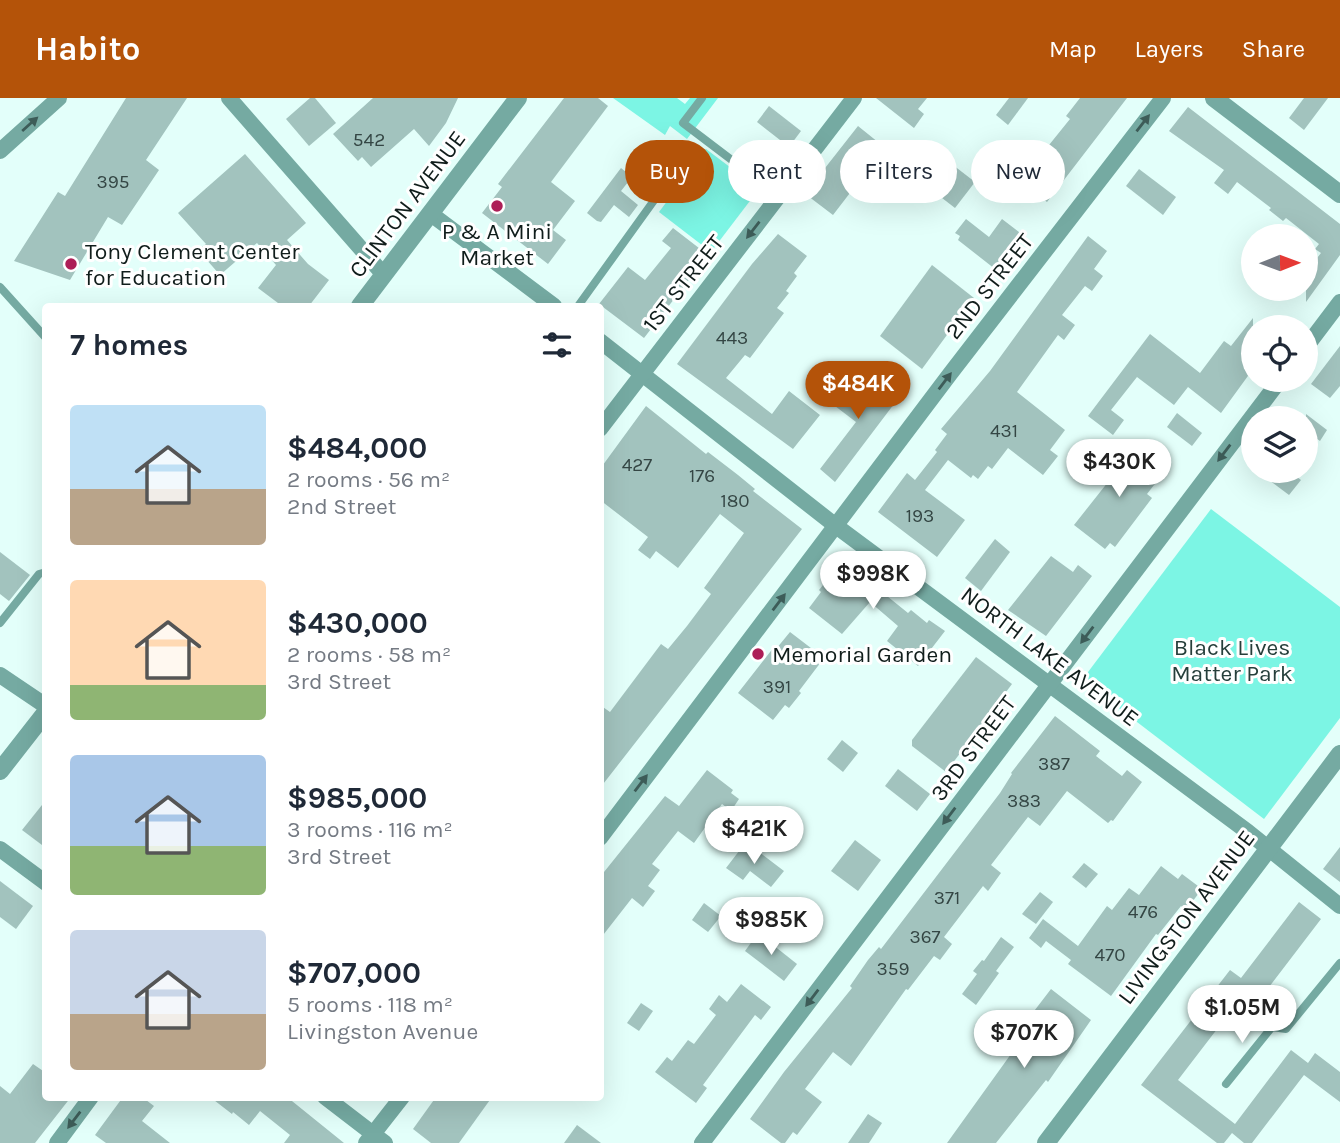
<!DOCTYPE html>
<meta charset="utf-8">
<style>
:root{--surface:#fff;--page:#f2f2f3;--text:#1f2937;--muted:#747a83;--accent:#b45309}
body{margin:0;font-family:Karla,sans-serif;background:var(--page);color:var(--text);height:100vh;display:flex;flex-direction:column;font-size:26px;white-space:nowrap}
*{box-sizing:border-box;margin:0}
p{font-size:23px;color:var(--muted)}
.icon{flex:none;width:38px;height:38px;fill:none;stroke:currentColor;stroke-width:2;stroke-linecap:round;stroke-linejoin:round}
.map{position:relative;flex:1;overflow:hidden}
.panel{position:absolute;left:42px;top:205px;width:562px;height:798px;display:flex;flex-direction:column;background:var(--surface);border-radius:7px;box-shadow:0 7px 28px #0002}
.panel>*{flex:none}
.banner{position:absolute;left:625px;top:42px;width:609px;height:63px;display:flex;gap:14px}
.needle{width:46px;rotate:89deg}
.controls{position:absolute;left:1241px;top:126px;display:grid;gap:14px}
.controls a{display:grid;place-items:center;width:77px;height:77px;border-radius:50%;background:var(--surface);box-shadow:0 7px 28px #0002;font-size:35px}
.price{position:absolute;translate:-50% -60px;padding:0 16px;border-radius:24px;background:#fff;color:#222;font-size:23px;line-height:46px;filter:drop-shadow(0 2px 4px #0008)}
.price::after{content:'';position:absolute;left:50%;top:42px;width:21px;height:16px;margin-left:-10px;background:inherit;clip-path:polygon(0 0,100% 0,50% 100%)}
.price.active{background:var(--accent);color:#fff}
ul{padding:0;list-style:none}
li{display:flex;align-items:center;gap:21px;height:175px;padding:0 28px}
li span{display:grid;place-items:center;flex:none;width:196px;height:140px;border-radius:7px;color:#555}
li>.icon{margin-inline-start:auto}
span .icon{width:84px;height:84px;fill:#fffc;stroke-width:1}
li b{font-size:30px}
h2{display:flex;justify-content:space-between;align-items:center;height:84px;padding:0 28px;font-size:30px}
.chip{padding:0 24px;border-radius:32px;background:var(--surface);box-shadow:0 7px 28px #0002;font-size:24px;line-height:63px}
.chip.active{background:var(--accent);color:#fff}
header{display:flex;align-items:center;gap:42px;box-sizing:border-box;height:98px;padding:0 35px;background:var(--accent);color:#fff}
header strong{font-size:33px}
nav{display:flex;gap:38px;margin-inline-start:auto;font-size:24px}
.map>svg:first-child{display:block}
.green{fill:#7cf5e4}
.building{fill:#a2c3be}
.lines{fill:none;stroke-linecap:round;stroke-linejoin:round}
.service{stroke:#75aaa2;stroke-width:8}
.minor{stroke:#75aaa2;stroke-width:16}
.tertiary{stroke:#75aaa2;stroke-width:18}
.oneway{fill:#3d5c58}
.poi-dot{fill:#ad1e57;stroke:#fff;stroke-width:2.5}
.labels{text-anchor:middle;stroke-width:6;stroke-linejoin:round;paint-order:stroke}
.number-label{font-size:19px;fill:#344644}
.street-label{font-size:23px;fill:#101d1b;stroke:#fff}
.poi-label{font-size:23px;fill:#101d1b;stroke:#fff;text-anchor:start}
.park-label{font-size:23px;fill:#263f3b;stroke:#fff}
</style>
<header>
<strong>Habito</strong>
<nav><a>Map</a><a>Layers</a><a>Share</a></nav>
</header>
<div class="map">
<svg width="1340" height="1045" viewBox="0 0 1340 1045">
<rect width="100%" height="100%" fill="#e3fffa"/>
<g class="green">
<polygon points="613,0 677,0 685,6 690,0 718,0 687,41 670,28 665,37"/>
<polygon points="706,51 759,91 711,154 659,114"/>
<polygon points="1211,411 1340,509 1340,620 1264,721 1082,582"/>
</g>
<g class="building">
<polygon points="126,0 187,0 146,62 159,72 122,127 108,119 70,182 14,163 58,94 65,98"/>
<polygon points="310,0 315,0 336,25 309,48 286,21"/>
<polygon points="373,0 458,0 446,25 429,48 414,31 371,69 362,59 358,63 333,36"/>
<polygon points="564,0 598,0 608,8 551,84 575,103 553,132 566,142 548,166 482,115 502,89 498,86"/>
<polygon points="876,0 927,0 918,11 924,16 914,30"/>
<polygon points="1009,0 1028,0 1008,27 996,17"/>
<polygon points="1080,0 1127,0 1047,104 1020,83 1070,21 1066,18"/>
<polygon points="1304,0 1328,0 1304,32 1289,20"/>
<polygon points="769,8 801,33 789,49 757,24"/>
<polygon points="1188,9 1340,126 1340,157 1306,204 1306,174 1321,155 1315,151 1319,146 1286,120 1283,123 1269,112 1271,110 1237,84 1228,96 1214,85 1224,72 1169,33"/>
<polygon points="858,28 894,57 882,73 873,65 833,117 808,98 821,81 818,79"/>
<polygon points="245,56 306,125 287,142 308,166 329,182 309,208 282,208 258,190 276,167 257,145 220,177 198,152 206,146 178,115"/>
<polygon points="953,67 975,84 955,110 933,93"/>
<polygon points="621,70 632,79 621,93 638,107 629,119 614,107 601,124 597,123 587,115"/>
<polygon points="1139,71 1176,99 1163,117 1126,88"/>
<polygon points="966,121 989,139 1002,121 1023,137 995,171 958,142 960,138 955,135"/>
<polygon points="673,130 708,157 644,240 599,206 628,169 645,182 671,150 662,143"/>
<polygon points="778,136 807,158 794,175 797,178 786,193 789,195 777,210 784,215 750,260 745,257 726,280 772,316 789,293 820,317 793,351 677,266 752,166"/>
<polygon points="1088,138 1107,153 1094,171 1103,178 1092,193 1085,188 1062,217 1075,227 1064,242 1058,237 1017,294 1065,332 1050,352 1058,358 1043,377 1008,350 992,371 988,368 978,381 973,377 971,380 948,362 925,392 965,422 937,459 878,414 907,375 915,382 937,354 935,352 947,336 941,331 990,273"/>
<polygon points="932,167 974,200 922,271 880,238"/>
<polygon points="1253,220 1253,271 1221,315 1188,289 1174,307 1137,279 1111,312 1124,322 1113,337 1088,318 1150,236 1200,275 1224,243 1231,248"/>
<polygon points="1340,248 1340,288 1330,300 1311,286"/>
<polygon points="860,274 897,302 835,384 820,371 856,324 835,308"/>
<polygon points="646,308 706,356 708,354 738,377 755,391 753,393 802,431 600,690 600,607 610,614 661,546 668,551 687,528 711,496 704,490 744,435 720,416 678,470 656,453 650,461 638,452 648,439 600,402 600,371"/>
<polygon points="1177,315 1202,335 1192,348 1167,329"/>
<polygon points="1306,316 1327,332 1320,343 1306,333"/>
<polygon points="1121,347 1161,378 1147,396 1152,400 1115,449 1110,445 1105,451 1074,427 1108,384 1099,377"/>
<polygon points="1257,373 1289,373 1301,382 1289,397"/>
<polygon points="995,441 1010,454 981,493 965,480"/>
<polygon points="0,454 30,477 9,503 0,496"/>
<polygon points="1051,458 1073,474 1078,467 1092,478 1046,538 1008,512"/>
<polygon points="845,460 880,486 877,490 908,515 911,512 927,525 929,522 945,533 918,568 887,543 898,528 870,504 842,536 809,510 821,494 819,492"/>
<polygon points="790,534 824,560 799,593 801,595 789,610 785,607 773,622 738,595 774,549 776,551"/>
<polygon points="976,559 1012,586 946,674 912,648 912,642"/>
<polygon points="1055,618 1100,653 1096,658 1122,678 1127,672 1142,684 1113,723 1111,722 1108,725 1067,693 1040,728 1028,719 991,767 1001,775 988,793 983,788 944,839 952,846 940,862 934,858 908,892 906,891 851,968 833,954 805,991 822,1004 797,1037 793,1034 785,1045 781,1045 750,1021 784,974 852,890 850,888 868,862 879,849 881,851 1000,695 1012,676 1011,675"/>
<polygon points="842,642 858,655 843,674 827,661"/>
<polygon points="898,671 930,696 917,713 885,688"/>
<polygon points="707,672 733,692 731,695 739,701 731,713 722,706 694,745 678,733 652,766 660,772 648,788 655,793 643,809 632,800 600,841 600,779 665,698 679,708"/>
<polygon points="46,702 46,750 22,732"/>
<polygon points="787,712 800,723 788,739 774,729"/>
<polygon points="855,742 881,762 858,793 831,773"/>
<polygon points="746,744 784,773 771,789 750,773 743,782 726,770"/>
<polygon points="1340,749 1340,784 1323,771"/>
<polygon points="1084,765 1098,776 1086,790 1072,779"/>
<polygon points="1161,768 1178,781 1182,776 1202,791 1186,812 1181,808 1158,837 1156,836 1111,898 1068,866 1071,862 1046,843 1041,850 1029,840 1043,821 1078,848 1107,808 1112,812 1129,790 1139,797"/>
<polygon points="0,783 33,808 16,831 0,819"/>
<polygon points="1040,794 1053,804 1036,826 1022,816"/>
<polygon points="1299,804 1321,821 1259,902 1247,892 1178,982 1235,1026 1291,952 1308,965 1315,955 1340,974 1340,1004 1304,977 1252,1045 1244,1045 1232,1035 1224,1045 1217,1045 1141,987 1230,872 1241,880"/>
<polygon points="704,805 721,818 708,834 692,822"/>
<polygon points="758,835 797,866 784,883 745,853"/>
<polygon points="1001,839 1014,849 996,873 999,875 976,907 962,896 977,876 973,873 982,862 984,863"/>
<polygon points="741,886 771,909 761,922 755,917 703,987 707,990 696,1005 655,974 667,959 672,963 688,942 694,946 716,917 709,911 719,897 727,904"/>
<polygon points="1051,891 1091,922 1048,984 1046,982 996,1045 947,1045 1011,956 1005,951"/>
<polygon points="641,905 653,913 639,933 627,925"/>
<polygon points="33,966 46,975 46,999 71,999 35,1045 0,1045 0,988 10,996"/>
<polygon points="123,999 142,999 154,1008 142,1023 170,1045 106,1045 95,1037"/>
<polygon points="210,999 287,999 344,1045 284,1045 290,1037 260,1013 249,1027 233,1014 232,1016"/>
<polygon points="436,999 492,999 459,1045 431,1045 413,1031"/>
<polygon points="868,1016 882,1025 869,1045 848,1045"/>
<polygon points="577,1027 601,1045 564,1045"/>
</g>
<g class="lines">
<g class="service">
<polyline points="702,0 683,25 779,98"/>
<polyline points="0,189 46,240"/>
<polyline points="578,208 668,83"/>
<polyline points="0,525 39,476 46,474"/>
<polyline points="1226,986 1272,929 1286,931 1340,865"/>
</g>
<g class="minor">
<polyline points="229,0 384,177"/>
<polyline points="0,53 59,0"/>
<polyline points="431,116 554,208"/>
<polyline points="600,243 836,428 1248,734 1340,808"/>
<polyline points="1306,249 1340,204"/>
<polyline points="600,331 854,0"/>
<polyline points="0,577 46,608"/>
<polyline points="600,740 950,276 1163,0"/>
<polyline points="0,751 46,785"/>
<polyline points="325,999 385,1045"/>
<polyline points="57,1045 91,999"/>
<polyline points="366,1045 402,999"/>
<polyline points="702,1045 1280,282"/>
</g>
<g class="tertiary">
<polyline points="1214,0 1340,96"/>
<polyline points="360,208 518,0"/>
<polyline points="0,673 46,614"/>
<polyline points="1046,1045 1340,656"/>
</g>
</g>
<defs><path id="oneway-solid" d="M-6-.8H1V-3.2L6.5 0L1 3.2V.8H-6Z" transform="scale(1.75)"/></defs>
<g class="oneway">
<use href="#oneway-solid" transform="translate(1143 25) rotate(-52)"/>
<use href="#oneway-solid" transform="translate(30 26) rotate(-42)"/>
<use href="#oneway-solid" transform="translate(753 132) rotate(128)"/>
<use href="#oneway-solid" transform="translate(945 283) rotate(-53)"/>
<use href="#oneway-solid" transform="translate(1224 355) rotate(127)"/>
<use href="#oneway-solid" transform="translate(779 504) rotate(-53)"/>
<use href="#oneway-solid" transform="translate(1087 537) rotate(127)"/>
<use href="#oneway-solid" transform="translate(641 685) rotate(-53)"/>
<use href="#oneway-solid" transform="translate(949 718) rotate(127)"/>
<use href="#oneway-solid" transform="translate(812 900) rotate(127)"/>
<use href="#oneway-solid" transform="translate(74 1022) rotate(127)"/>
</g>
<g class="poi-dot">
<circle cx="497" cy="108" r="7"/>
<circle cx="71" cy="166" r="7"/>
<circle cx="758" cy="556" r="7"/>
</g>
<g class="labels">
<g class="number-label">
<text x="369" y="48">542</text>
<text x="113" y="90">395</text>
<text x="732" y="246">443</text>
<text x="1004" y="339">431</text>
<text x="637" y="373">427</text>
<text x="702" y="384">176</text>
<text x="735" y="409">180</text>
<text x="920" y="424">193</text>
<text x="777" y="595">391</text>
<text x="1054" y="672">387</text>
<text x="1024" y="709">383</text>
<text x="947" y="806">371</text>
<text x="1143" y="820">476</text>
<text x="925" y="845">367</text>
<text x="1110" y="863">470</text>
<text x="893" y="877">359</text>
</g>
<g class="street-label">
<text transform="translate(407 106) rotate(-53)" y="8">CLINTON AVENUE</text>
<text transform="translate(683 185) rotate(-52)" y="8">1ST STREET</text>
<text transform="translate(989 188) rotate(-52)" y="8">2ND STREET</text>
<text transform="translate(1050 558) rotate(37)" y="8">NORTH LAKE AVENUE</text>
<text transform="translate(973 650) rotate(-53)" y="8">3RD STREET</text>
<text transform="translate(1186 819) rotate(-53)" y="8">LIVINGSTON AVENUE</text>
</g>
<g class="poi-label">
<text x="497" y="141" text-anchor="middle">P &amp; A Mini<tspan x="497" dy="26">Market</tspan></text>
<text x="85" y="161">Tony Clement Center<tspan x="85" dy="26">for Education</tspan></text>
<text x="772" y="564">Memorial Garden</text>
</g>
<g class="park-label">
<text x="1232" y="557">Black Lives<tspan x="1232" dy="26">Matter Park</tspan></text>
</g>
</g>
</svg>
<div class="controls">
<a><svg class="needle" viewBox="-14 -14 28 28"><path d="M0-13l5 13h-10z" fill="#e53935"/><path d="M0 13l5-13h-10z" fill="#747a83"/></svg></a>
<a><svg class="icon" aria-label="locate" viewBox="0 0 24 24"><circle cx="12" cy="12" r="6"/><path d="M12 2v4M12 18v4M2 12h4M18 12h4"/></svg></a>
<a><svg class="icon" aria-label="layers" viewBox="0 0 24 24"><path d="M12 4l9 5-9 5-9-5zM3 14l9 5 9-5"/></svg></a>
</div>
<b class="price active" style="left:858px;top:323px">$484K</b>
<b class="price" style="left:1119px;top:401px">$430K</b>
<b class="price" style="left:873px;top:513px">$998K</b>
<b class="price" style="left:754px;top:768px">$421K</b>
<b class="price" style="left:771px;top:859px">$985K</b>
<b class="price" style="left:1242px;top:947px">$1.05M</b>
<b class="price" style="left:1024px;top:972px">$707K</b>
<div class="banner">
<a class="chip active">Buy</a>
<a class="chip">Rent</a>
<a class="chip">Filters</a>
<a class="chip">New</a>
</div>
<section class="panel">
<h2>7 homes<svg class="icon" aria-label="filters" viewBox="0 0 24 24"><path d="M4 7h16M4 17h16"/><circle cx="9" cy="7" r="2"/><circle cx="15" cy="17" r="2"/></svg></h2>
<ul>
<li><span style="background:linear-gradient(#bfe0f5 60%,#b9a48a 0)"><svg class="icon" aria-label="home" viewBox="0 0 24 24"><path d="M3 11l9-7 9 7M6 9v11h12V9"/></svg></span><div><b>$484,000</b><p>2 rooms · 56 m²</p><p>2nd Street</p></div></li>
<li><span style="background:linear-gradient(#ffd9b3 75%,#8fb573 0)"><svg class="icon" aria-label="home" viewBox="0 0 24 24"><path d="M3 11l9-7 9 7M6 9v11h12V9"/></svg></span><div><b>$430,000</b><p>2 rooms · 58 m²</p><p>3rd Street</p></div></li>
<li><span style="background:linear-gradient(#a9c7e8 65%,#8fb573 0)"><svg class="icon" aria-label="home" viewBox="0 0 24 24"><path d="M3 11l9-7 9 7M6 9v11h12V9"/></svg></span><div><b>$985,000</b><p>3 rooms · 116 m²</p><p>3rd Street</p></div></li>
<li><span style="background:linear-gradient(#c9d6e8 60%,#b9a48a 0)"><svg class="icon" aria-label="home" viewBox="0 0 24 24"><path d="M3 11l9-7 9 7M6 9v11h12V9"/></svg></span><div><b>$707,000</b><p>5 rooms · 118 m²</p><p>Livingston Avenue</p></div></li>
</ul>
</section>
</div>
